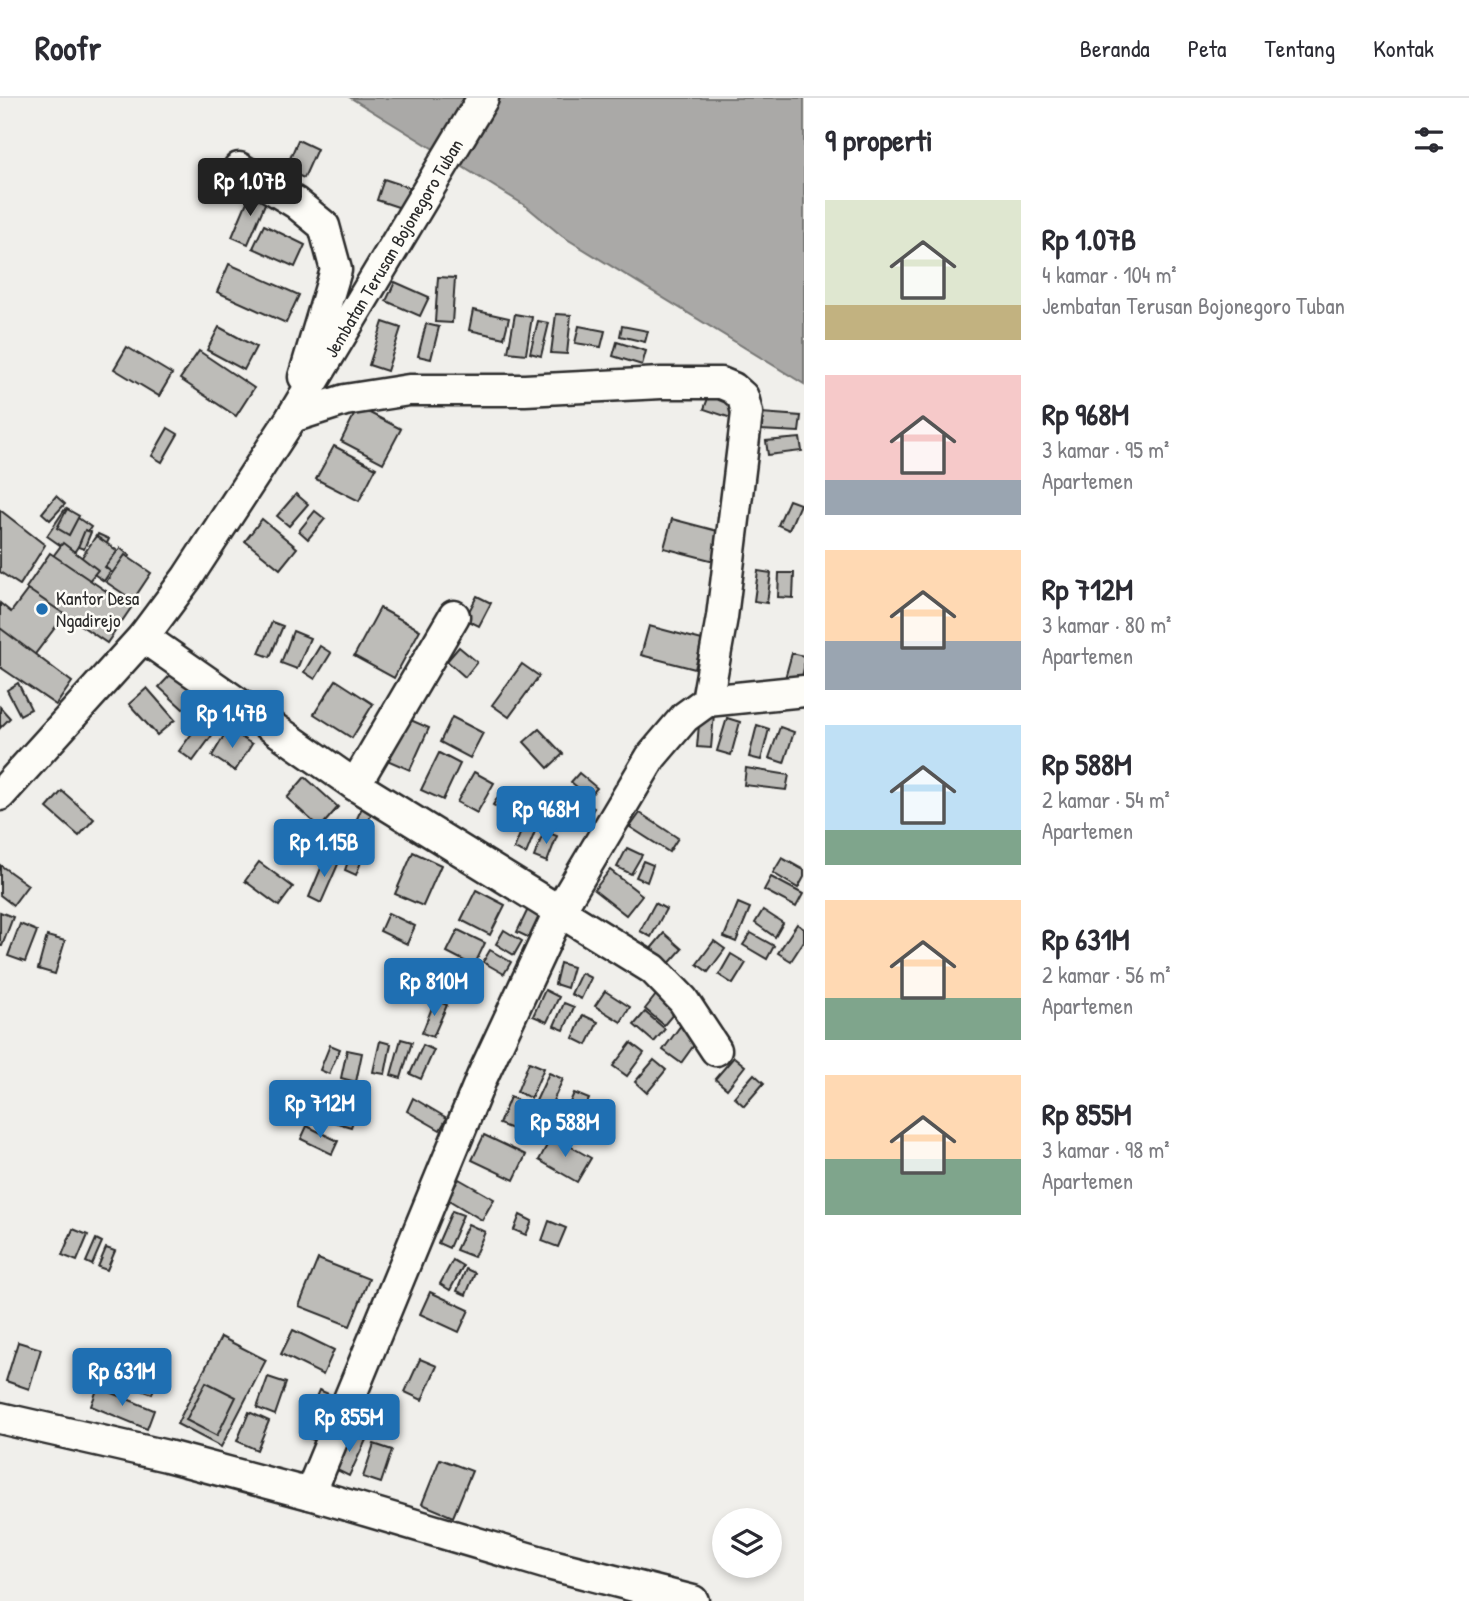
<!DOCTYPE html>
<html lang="id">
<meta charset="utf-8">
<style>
:root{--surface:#fff;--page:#f2f2f3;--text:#2b2b33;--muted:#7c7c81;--line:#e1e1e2;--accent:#1f6fb2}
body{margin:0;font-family:"Patrick Hand",sans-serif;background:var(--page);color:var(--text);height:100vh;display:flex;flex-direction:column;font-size:26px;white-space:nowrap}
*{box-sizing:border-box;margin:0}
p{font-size:23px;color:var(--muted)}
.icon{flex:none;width:38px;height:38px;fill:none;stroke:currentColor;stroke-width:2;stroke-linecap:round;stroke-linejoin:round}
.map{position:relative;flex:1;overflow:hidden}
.details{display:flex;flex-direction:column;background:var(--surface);width:665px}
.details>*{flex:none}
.controls{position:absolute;left:712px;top:1410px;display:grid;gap:14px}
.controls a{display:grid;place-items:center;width:70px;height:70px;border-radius:50%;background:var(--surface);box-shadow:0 4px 10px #0003;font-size:35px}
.price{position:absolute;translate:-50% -60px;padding:0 16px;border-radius:7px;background:var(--accent);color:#fff;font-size:23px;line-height:46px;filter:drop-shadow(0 2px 4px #0008)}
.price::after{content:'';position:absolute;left:50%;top:42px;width:21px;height:16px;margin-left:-10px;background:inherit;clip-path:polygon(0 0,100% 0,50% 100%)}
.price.current{background:#222;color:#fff}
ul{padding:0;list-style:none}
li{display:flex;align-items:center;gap:21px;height:175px;padding:0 21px}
li span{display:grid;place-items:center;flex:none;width:196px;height:140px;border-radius:0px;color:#555}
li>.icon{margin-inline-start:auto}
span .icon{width:84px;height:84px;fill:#fffc;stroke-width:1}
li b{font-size:30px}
h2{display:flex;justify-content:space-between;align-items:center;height:84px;padding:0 21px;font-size:30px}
header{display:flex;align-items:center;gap:42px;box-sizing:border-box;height:98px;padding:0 35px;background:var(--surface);border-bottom:2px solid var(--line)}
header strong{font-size:33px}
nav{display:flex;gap:38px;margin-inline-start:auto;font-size:24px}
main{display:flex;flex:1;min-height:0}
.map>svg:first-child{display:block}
.water{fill:#aaa9a7;stroke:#777775;stroke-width:2}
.building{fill:#bdbcb8;stroke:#2b2b2b;stroke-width:2}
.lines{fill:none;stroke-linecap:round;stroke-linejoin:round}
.minor-casing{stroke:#2b2b2b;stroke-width:35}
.minor{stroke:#fdfcf7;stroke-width:30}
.poi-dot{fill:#1f6fb2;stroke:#fdfcf7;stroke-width:2.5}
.labels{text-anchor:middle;stroke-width:5;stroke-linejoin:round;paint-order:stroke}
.street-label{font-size:19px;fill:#2b2b2b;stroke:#fdfcf7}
.poi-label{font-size:19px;fill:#2b2b2b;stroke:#fdfcf7;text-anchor:start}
</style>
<header>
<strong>Roofr</strong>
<nav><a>Beranda</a><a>Peta</a><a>Tentang</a><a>Kontak</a></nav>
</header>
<main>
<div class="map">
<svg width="804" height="1503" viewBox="0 0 804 1503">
<rect width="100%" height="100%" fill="#f0efeb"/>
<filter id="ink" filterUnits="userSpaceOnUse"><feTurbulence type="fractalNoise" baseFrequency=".0143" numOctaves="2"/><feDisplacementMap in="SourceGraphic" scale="14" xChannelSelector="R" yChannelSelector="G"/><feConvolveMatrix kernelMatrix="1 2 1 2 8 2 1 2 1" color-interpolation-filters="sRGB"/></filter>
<g filter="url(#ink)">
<polygon class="water" points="351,0 804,0 804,286 562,138 526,108"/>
<g class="building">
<polygon points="298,42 317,51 304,80 285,72"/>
<polygon points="384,81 414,91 407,112 377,102"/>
<polygon points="251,94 267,101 248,146 232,139"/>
<polygon points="264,127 305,147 295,169 253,150"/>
<polygon points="229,166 299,197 286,225 217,194"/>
<polygon points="438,179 455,180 452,225 435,224"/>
<polygon points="395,184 429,199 420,218 386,203"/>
<polygon points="473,212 509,220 504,240 469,232"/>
<polygon points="515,216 532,219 526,256 508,254"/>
<polygon points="556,216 571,217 567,256 551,255"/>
<polygon points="538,223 549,225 541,258 530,255"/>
<polygon points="383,224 401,230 387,273 369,267"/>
<polygon points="426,226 439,229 431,261 418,258"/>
<polygon points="579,228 605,233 601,249 575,245"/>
<polygon points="622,228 648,233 645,244 620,238"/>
<polygon points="219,229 256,249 244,272 207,252"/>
<polygon points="617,244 646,253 642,267 613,258"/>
<polygon points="127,249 172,276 159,298 114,271"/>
<polygon points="199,253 254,290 236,318 180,281"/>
<polygon points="710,295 737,304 731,320 704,311"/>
<polygon points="358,309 401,331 383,365 341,343"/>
<polygon points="761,315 801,318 799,334 760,332"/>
<polygon points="168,330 178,336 162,364 152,358"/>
<polygon points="800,340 802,353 768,357 766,343"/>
<polygon points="334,348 376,370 359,403 316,381"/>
<polygon points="296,396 308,406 289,428 277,418"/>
<polygon points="56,398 65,406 50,422 42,415"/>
<polygon points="789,402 800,406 789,432 778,427"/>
<polygon points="65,411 91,429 73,456 47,438"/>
<polygon points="67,411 79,418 69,437 57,430"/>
<polygon points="0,412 45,447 20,487 0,474"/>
<polygon points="315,413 325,421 308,441 299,433"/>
<polygon points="262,421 297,450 280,471 245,443"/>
<polygon points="672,421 725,435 718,464 664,450"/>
<polygon points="85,432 91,434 84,451 78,449"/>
<polygon points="98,436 109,441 98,464 87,458"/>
<polygon points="96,438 122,456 104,483 78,465"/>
<polygon points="63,445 98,472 88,484 96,490 82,507 76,502 23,572 0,554 0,505 11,514"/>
<polygon points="120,450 130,458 115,477 105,469"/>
<polygon points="50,455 131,510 107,545 26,490"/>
<polygon points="125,457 151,475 133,502 106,484"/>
<polygon points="758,473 771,475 767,505 754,503"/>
<polygon points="779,475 794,475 793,500 778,499"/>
<polygon points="477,498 491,505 479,528 465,521"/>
<polygon points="380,510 420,532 394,580 354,558"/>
<polygon points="272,524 283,528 270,559 259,555"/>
<polygon points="649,528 702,542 695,571 641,557"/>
<polygon points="0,530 72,584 56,607 0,569"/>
<polygon points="293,533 310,540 297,571 281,565"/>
<polygon points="320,548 331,555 315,581 304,574"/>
<polygon points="459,549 477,564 465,579 447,563"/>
<polygon points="792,555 804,558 804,570 800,588 784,584"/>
<polygon points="522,566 539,578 509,619 492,607"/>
<polygon points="177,570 201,592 183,611 159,589"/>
<polygon points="336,582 373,606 352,640 314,616"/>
<polygon points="18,585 31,611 20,617 7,592"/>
<polygon points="147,590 175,622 157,637 129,606"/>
<polygon points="213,607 227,617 193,663 179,653"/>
<polygon points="0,609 10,620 0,630"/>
<polygon points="700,615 714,616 711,650 697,649"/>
<polygon points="452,619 483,635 470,660 440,644"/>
<polygon points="406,620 429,630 410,672 387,662"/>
<polygon points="727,620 740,624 731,657 717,653"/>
<polygon points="757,627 769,631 761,662 749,659"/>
<polygon points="780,629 794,634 784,665 769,660"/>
<polygon points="228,631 252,646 235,673 212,658"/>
<polygon points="539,631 563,656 548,670 524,644"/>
<polygon points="439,655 460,666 443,702 421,692"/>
<polygon points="746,670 789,677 786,692 744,687"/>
<polygon points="474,674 494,685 477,715 457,704"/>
<polygon points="579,675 597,690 589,699 571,684"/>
<polygon points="305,679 338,709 320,730 287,700"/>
<polygon points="503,691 531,707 521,723 493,707"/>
<polygon points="565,692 594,710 583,727 555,710"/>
<polygon points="62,693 94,721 79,738 47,710"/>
<polygon points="363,707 373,712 362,738 351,734"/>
<polygon points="640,715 678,740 669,754 630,729"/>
<polygon points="524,726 536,731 526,756 514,751"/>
<polygon points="544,733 557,738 547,764 534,759"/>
<polygon points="354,747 366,751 356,777 345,772"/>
<polygon points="627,750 642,757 631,776 617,769"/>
<polygon points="413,754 441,767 423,808 395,796"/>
<polygon points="326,758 339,764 321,805 309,799"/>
<polygon points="782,760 804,772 804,779 798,790 773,775"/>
<polygon points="643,763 653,767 647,784 636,779"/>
<polygon points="259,764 293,789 279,808 245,783"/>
<polygon points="0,767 28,787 13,807 0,797"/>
<polygon points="610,772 642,797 626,817 594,792"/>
<polygon points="771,779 803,796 796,809 764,792"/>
<polygon points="476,792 505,807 490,837 461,822"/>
<polygon points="655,805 666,811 651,839 640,833"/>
<polygon points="738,805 750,810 736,844 724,839"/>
<polygon points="529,809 553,814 532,841 517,834"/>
<polygon points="763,812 783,825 775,839 755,825"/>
<polygon points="0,814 13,819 2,848 0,848"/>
<polygon points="388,815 415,828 407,846 380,833"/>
<polygon points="20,826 37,833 25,864 8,858"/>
<polygon points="797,826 804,831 804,843 791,863 778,855"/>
<polygon points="458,832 485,845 474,868 447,854"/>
<polygon points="504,832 522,843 514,857 496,846"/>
<polygon points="664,835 682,851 666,869 649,853"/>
<polygon points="751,835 774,848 767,861 743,847"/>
<polygon points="47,838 65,843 55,876 38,871"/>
<polygon points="714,843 725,851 708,874 697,866"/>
<polygon points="490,852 511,864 504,876 483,864"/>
<polygon points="731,856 746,865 733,886 719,877"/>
<polygon points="560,865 573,869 567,890 555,886"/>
<polygon points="581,875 591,880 581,901 571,896"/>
<polygon points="545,892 559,899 547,924 533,918"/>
<polygon points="660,892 679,909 664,927 645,911"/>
<polygon points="605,893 630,909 621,924 595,908"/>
<polygon points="435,902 447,907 433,939 422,935"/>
<polygon points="564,905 574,909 564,932 554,928"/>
<polygon points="645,914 665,931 654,944 634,927"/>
<polygon points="583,917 598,924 587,947 573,940"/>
<polygon points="684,923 702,936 681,965 663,952"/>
<polygon points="401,941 412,944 401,980 391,977"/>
<polygon points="380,943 391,946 385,976 373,974"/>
<polygon points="631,945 644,955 627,978 613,968"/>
<polygon points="330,947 340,951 329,976 320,972"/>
<polygon points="423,947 434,952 421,981 410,976"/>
<polygon points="347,952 362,955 356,984 341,980"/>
<polygon points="734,959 745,968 727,991 715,981"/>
<polygon points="654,962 666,972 647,995 635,984"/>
<polygon points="529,964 544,970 531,1000 517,994"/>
<polygon points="549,975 563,981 549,1012 535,1005"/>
<polygon points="754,976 764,985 744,1008 734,999"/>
<polygon points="318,993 332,997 323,1023 310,1019"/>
<polygon points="574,995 589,1001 579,1024 564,1018"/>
<polygon points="343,997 360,1003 351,1029 334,1024"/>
<polygon points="510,999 543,1013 533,1039 499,1026"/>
<polygon points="413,1000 447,1020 440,1032 407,1013"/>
<polygon points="307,1028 338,1043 332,1056 301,1041"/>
<polygon points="484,1037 526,1057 514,1082 472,1062"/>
<polygon points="552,1038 591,1060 577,1084 539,1062"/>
<polygon points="459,1081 494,1101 482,1122 447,1101"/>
<polygon points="452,1113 463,1117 449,1150 438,1145"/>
<polygon points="520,1117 532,1123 526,1137 514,1132"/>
<polygon points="549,1123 566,1130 558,1149 542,1143"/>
<polygon points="468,1126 485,1134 474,1159 456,1152"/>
<polygon points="73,1131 88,1137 77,1163 62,1157"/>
<polygon points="96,1141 102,1144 92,1167 86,1164"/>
<polygon points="106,1150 115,1153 107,1172 98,1169"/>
<polygon points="318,1161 369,1181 350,1228 299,1208"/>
<polygon points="453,1162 463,1168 450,1192 440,1186"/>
<polygon points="466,1171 475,1175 466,1197 457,1193"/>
<polygon points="430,1194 469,1212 459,1234 420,1216"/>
<polygon points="293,1232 334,1252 323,1277 281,1256"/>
<polygon points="221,1239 266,1262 221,1349 177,1326"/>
<polygon points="18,1244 41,1251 29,1291 6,1283"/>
<polygon points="420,1261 437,1268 422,1302 405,1294"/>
<polygon points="108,1263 157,1282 152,1296 103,1277"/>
<polygon points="268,1279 286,1285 275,1317 257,1310"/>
<polygon points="206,1284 236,1299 217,1338 186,1322"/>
<polygon points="98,1289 154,1312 147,1331 91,1308"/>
<polygon points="319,1292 338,1300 319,1344 300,1337"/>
<polygon points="249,1314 269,1323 257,1352 237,1343"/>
<polygon points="349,1335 366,1342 349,1378 333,1370"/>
<polygon points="374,1346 392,1352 381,1385 363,1379"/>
<polygon points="440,1361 472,1373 453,1419 422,1406"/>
</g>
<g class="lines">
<g class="minor-casing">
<g id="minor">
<polyline points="239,70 296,105 324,128 336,172 304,279"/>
<polyline points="292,319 345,302 409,292 525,292 661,285 721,285 733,290 743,299 747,315 722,519 707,603 685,619 651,659 560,812 482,979 310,1396"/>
<polyline points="143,539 355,687 653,871 683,902 716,952"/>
<polyline points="707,603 804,593"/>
<polyline points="355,687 454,518"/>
<path id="s1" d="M0 697 143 539 187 480 292 319 483 0"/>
<polyline points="0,1320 167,1358 310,1396 548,1466 693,1503"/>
</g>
</g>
<use href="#minor" class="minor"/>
</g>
</g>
<circle class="poi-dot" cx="42" cy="511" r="7"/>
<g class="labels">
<g class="street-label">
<text dy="7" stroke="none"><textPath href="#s1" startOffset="676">Jembatan Terusan Bojonegoro Tuban</textPath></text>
</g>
<g class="poi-label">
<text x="56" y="507">Kantor Desa<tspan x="56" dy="22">Ngadirejo</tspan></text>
</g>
</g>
</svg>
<div class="controls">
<a><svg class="icon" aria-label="layers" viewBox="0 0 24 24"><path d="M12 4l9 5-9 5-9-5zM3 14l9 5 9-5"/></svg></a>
</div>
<b class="price current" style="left:250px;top:120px">Rp 1.07B</b>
<b class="price" style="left:232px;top:652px">Rp 1.47B</b>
<b class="price" style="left:546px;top:748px">Rp 968M</b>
<b class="price" style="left:324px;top:781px">Rp 1.15B</b>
<b class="price" style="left:434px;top:920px">Rp 810M</b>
<b class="price" style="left:320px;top:1042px">Rp 712M</b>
<b class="price" style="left:565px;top:1061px">Rp 588M</b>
<b class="price" style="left:122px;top:1310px">Rp 631M</b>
<b class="price" style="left:349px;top:1356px">Rp 855M</b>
</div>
<section class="details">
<h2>9 properti<svg class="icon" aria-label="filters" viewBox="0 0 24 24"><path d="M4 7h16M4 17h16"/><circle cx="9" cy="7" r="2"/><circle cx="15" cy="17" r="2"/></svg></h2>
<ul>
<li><span style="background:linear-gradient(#dfe7d0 75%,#c2b280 0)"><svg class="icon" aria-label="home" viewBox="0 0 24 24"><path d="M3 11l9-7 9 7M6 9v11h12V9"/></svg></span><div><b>Rp 1.07B</b><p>4 kamar · 104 m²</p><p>Jembatan Terusan Bojonegoro Tuban</p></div></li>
<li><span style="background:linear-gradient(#f6c9c9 75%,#9aa5b1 0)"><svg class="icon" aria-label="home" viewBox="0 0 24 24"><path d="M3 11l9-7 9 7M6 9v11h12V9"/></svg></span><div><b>Rp 968M</b><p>3 kamar · 95 m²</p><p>Apartemen</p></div></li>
<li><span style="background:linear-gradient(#ffd9b3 65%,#9aa5b1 0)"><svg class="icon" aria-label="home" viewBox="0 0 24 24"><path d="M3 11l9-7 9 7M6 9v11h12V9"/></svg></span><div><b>Rp 712M</b><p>3 kamar · 80 m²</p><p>Apartemen</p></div></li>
<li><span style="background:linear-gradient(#bfe0f5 75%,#7fa58c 0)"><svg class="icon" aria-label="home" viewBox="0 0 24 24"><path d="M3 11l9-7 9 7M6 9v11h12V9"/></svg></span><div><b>Rp 588M</b><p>2 kamar · 54 m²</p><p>Apartemen</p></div></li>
<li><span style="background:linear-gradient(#ffd9b3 70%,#7fa58c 0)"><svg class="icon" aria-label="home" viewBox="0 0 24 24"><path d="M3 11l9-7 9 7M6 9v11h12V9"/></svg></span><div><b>Rp 631M</b><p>2 kamar · 56 m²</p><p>Apartemen</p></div></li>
<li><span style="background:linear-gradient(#ffd9b3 60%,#7fa58c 0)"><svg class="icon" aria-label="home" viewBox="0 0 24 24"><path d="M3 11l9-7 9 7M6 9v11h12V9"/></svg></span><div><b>Rp 855M</b><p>3 kamar · 98 m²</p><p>Apartemen</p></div></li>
</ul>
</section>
</main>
